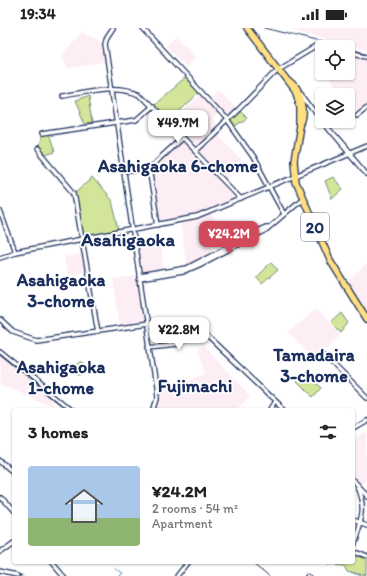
<!DOCTYPE html>
<meta charset="utf-8">
<style>
:root{--surface:#fff;--page:#f2f2f2;--text:#222;--muted:#767676;--accent:#d1495b}
body{margin:0;font-family:Itim,sans-serif;background:var(--page);color:var(--text);height:100vh;display:flex;flex-direction:column;font-size:15px;white-space:nowrap}
*{box-sizing:border-box;margin:0}
p{font-size:13px;color:var(--muted)}
.icon{flex:none;width:22px;height:22px;fill:none;stroke:currentColor;stroke-width:2;stroke-linecap:round;stroke-linejoin:round}
.map{position:relative;flex:1;overflow:hidden}
.side{position:absolute;left:12px;top:380px;width:343px;height:156px;display:flex;flex-direction:column;background:var(--surface);border-radius:4px;box-shadow:0 1px 3px #0004}
.side>*{flex:none}
.fabs{position:absolute;left:315px;top:12px;display:grid;gap:8px}
.fabs a{display:grid;place-items:center;width:40px;height:40px;border-radius:4px;background:var(--surface);box-shadow:0 1px 3px #0004;font-size:20px}
.price{position:absolute;translate:-50% -34px;padding:0 9px;border-radius:8px;background:#fff;color:#222;font-size:13px;line-height:26px;filter:drop-shadow(0 1px 2px #0008)}
.price::after{content:'';position:absolute;left:50%;top:24px;width:12px;height:9px;margin-left:-6px;background:inherit;clip-path:polygon(0 0,100% 0,50% 100%)}
.price.current{background:var(--accent);color:#fff}
ul{padding:0;list-style:none}
li{display:flex;align-items:center;gap:12px;height:100px;padding:0 16px}
li span{display:grid;place-items:center;flex:none;width:112px;height:80px;border-radius:4px;color:#555}
li>.icon{margin-inline-start:auto}
span .icon{width:48px;height:48px;fill:#fffc;stroke-width:1}
li b{font-size:17px}
h2{display:flex;justify-content:space-between;align-items:center;height:48px;padding:0 16px;font-size:17px}
.status{display:flex;justify-content:space-between;align-items:center;height:28px;padding:0 20px;background:var(--surface);direction:ltr}
.status svg{height:11px;fill:currentColor}
.map>svg:first-child{display:block}
.built{fill:#fdedf4}
.green{fill:#d2e599;stroke:#768a7c}
.lines{fill:none;stroke-linecap:round;stroke-linejoin:round}
.stream{stroke:#548ca5;stroke-width:1}
.secondary-casing{stroke:#1b2f5e;stroke-width:6}
.highway-casing{stroke:#1b2f5e;stroke-width:8}
.secondary{stroke:#fff;stroke-width:3.5}
.highway{stroke:#ffdf80;stroke-width:5.5}
.rail{stroke:#1b2f5e;stroke-width:1}
.labels{text-anchor:middle;stroke-width:3.5;stroke-linejoin:round;paint-order:stroke}
.shield{fill:#fff;stroke:#5f6d8e;stroke-width:1}
.shield-label{font-size:16px;font-weight:bold;fill:#1b2f5e}
.neighbourhood-label{font-size:18px;font-weight:bold;fill:#1b2f5e;stroke:#fff}
.quarter-label{font-size:19px;font-weight:bold;fill:#1b2f5e;stroke:#fff}
</style>
<div class="status"><b>19:34</b><svg viewBox="0 0 49 12"><path d="M0 12V9h3v3zM5 12V6h3v6zM10 12V3h3v9zM15 12V0h3v12zM26 1h20v11H26zM47 4h2v5h-2z"/></svg></div>
<div class="map">
<svg width="367" height="548" viewBox="0 0 367 548">
<rect width="100%" height="100%" fill="#fff"/>
<filter id="ink" filterUnits="userSpaceOnUse"><feTurbulence type="fractalNoise" baseFrequency=".025" numOctaves="2"/><feDisplacementMap in="SourceGraphic" scale="8" xChannelSelector="R" yChannelSelector="G"/><feConvolveMatrix kernelMatrix="1 2 1 2 8 2 1 2 1" color-interpolation-filters="sRGB"/></filter>
<g filter="url(#ink)">
<g class="built">
<polygon points="291,0 367,0 367,22 294,3"/>
<polygon points="82,4 100,13 103,17 105,34 68,40 62,28"/>
<polygon points="176,8 196,29 186,39 166,18"/>
<polygon points="353,26 367,29 367,77 357,85 348,74 348,67 342,67 327,48 330,45 348,45 348,30"/>
<polygon points="218,61 237,81 229,89 209,70"/>
<polygon points="201,66 219,85 212,92 218,99 195,120 171,95"/>
<polygon points="216,105 244,135 225,153 198,123"/>
<polygon points="182,112 234,169 234,171 196,186 158,194 151,141"/>
<polygon points="211,186 219,205 214,207 210,205 213,225 187,239 180,194"/>
<polygon points="160,217 164,243 141,247 137,221"/>
<polygon points="85,225 88,243 67,247 64,229"/>
<polygon points="367,235 367,286 348,254"/>
<polygon points="137,248 144,293 142,295 120,299 113,251"/>
<polygon points="315,281 341,306 315,332 288,305"/>
<polygon points="204,319 250,368 240,379 231,382 157,382 158,360 166,361 206,345 197,322"/>
<polygon points="0,328 55,373 52,377 0,355"/>
<polygon points="365,404 367,406 367,450 360,458 353,450 353,415"/>
</g>
<g class="green">
<polygon points="186,49 200,64 169,93 153,77"/>
<polygon points="88,68 92,95 85,96 75,73"/>
<polygon points="240,83 247,90 234,99 229,92"/>
<polygon points="48,105 54,124 43,128 37,121 42,106"/>
<polygon points="333,149 343,161 332,171 325,153"/>
<polygon points="92,150 112,173 119,202 84,209 75,165"/>
<polygon points="271,234 278,242 262,256 256,249"/>
<polygon points="342,285 349,295 341,305 331,295"/>
<polygon points="81,333 91,344 80,347 68,344"/>
<polygon points="305,345 321,360 313,369 297,353"/>
<polygon points="353,525 361,529 367,528 367,548 349,543 346,537 330,536 329,535 353,534"/>
</g>
<g class="lines">
<g class="stream">
<polyline points="114,541 120,545 117,548"/>
<polyline points="1,542 15,545"/>
<polyline points="353,544 362,548"/>
<polyline points="18,546 23,548"/>
</g>
<g class="secondary-casing">
<g id="secondary">
<polyline points="113,0 107,9 105,16 156,360 157,369 153,382"/>
<polyline points="142,0 227,92 253,129 284,186"/>
<polyline points="348,24 367,28"/>
<polyline points="301,65 322,93"/>
<path d="M62 68C87 64 115 55 140 66L241 171"/>
<polyline points="357,87 367,79"/>
<polyline points="322,93 367,146"/>
<polyline points="42,106 136,92 152,78"/>
<polyline points="37,121 74,165 98,304"/>
<polyline points="195,123 239,81 277,42 320,16 330,19"/>
<polyline points="149,140 158,197"/>
<polyline points="124,144 149,140 182,110"/>
<polyline points="0,183 15,224"/>
<polyline points="0,229 15,224 197,189 367,118"/>
<polyline points="139,248 187,240 265,199 268,199"/>
<polyline points="139,251 183,244 199,237 266,202 303,170"/>
<polyline points="0,292 13,304 36,312 168,293 180,294 200,302 284,382"/>
<polyline points="149,319 176,316 200,302"/>
<polyline points="0,324 72,382"/>
<polyline points="322,325 367,370"/>
<polyline points="270,382 275,374"/>
<polyline points="353,400 367,392"/>
<polyline points="0,433 14,445"/>
<polyline points="353,453 367,468"/>
<polyline points="0,469 14,485"/>
<polyline points="353,492 367,497"/>
<path d="M353 515C361 492 367 481 357 458"/>
<polyline points="0,523 14,513"/>
<polyline points="353,523 367,529"/>
<polyline points="52,534 64,548"/>
<polyline points="0,544 18,548"/>
<polyline points="309,546 312,548"/>
<polyline points="177,548 188,534"/>
</g>
</g>
<g class="highway-casing">
<g id="highway">
<path d="M247 0 296 64 300 77V98C307 84 302 62 289 53"/>
<polyline points="300,98 294,133 296,154 330,232 367,291"/>
</g>
</g>
<use href="#secondary" class="secondary"/>
<use href="#highway" class="highway"/>
<g class="rail">
<polyline points="264,0 340,19"/>
<polyline points="348,21 367,26"/>
<polyline points="0,326 69,382"/>
<polyline points="253,534 270,548"/>
</g>
</g>
</g>
<g class="labels">
<rect class="shield" x="301" y="185" width="28" height="28" rx="3"/>
<g class="shield-label">
<text x="315" y="205">20</text>
</g>
<g class="neighbourhood-label">
<text x="178" y="144">Asahigaoka 6-chome</text>
<text x="61" y="258">Asahigaoka<tspan x="61" dy="21">3-chome</tspan></text>
<text x="314" y="333">Tamadaira<tspan x="314" dy="21">3-chome</tspan></text>
<text x="61" y="345">Asahigaoka<tspan x="61" dy="21">1-chome</tspan></text>
<text x="195" y="364">Fujimachi</text>
</g>
<g class="quarter-label">
<text x="128" y="218">Asahigaoka</text>
</g>
</g>
</svg>
<div class="fabs">
<a><svg class="icon" aria-label="locate" viewBox="0 0 24 24"><circle cx="12" cy="12" r="6"/><path d="M12 2v4M12 18v4M2 12h4M18 12h4"/></svg></a>
<a><svg class="icon" aria-label="layers" viewBox="0 0 24 24"><path d="M12 4l9 5-9 5-9-5zM3 14l9 5 9-5"/></svg></a>
</div>
<b class="price" style="left:178px;top:116px">¥49.7M</b>
<b class="price current" style="left:229px;top:227px">¥24.2M</b>
<b class="price" style="left:179px;top:323px">¥22.8M</b>
<section class="side">
<h2>3 homes<svg class="icon" aria-label="filters" viewBox="0 0 24 24"><path d="M4 7h16M4 17h16"/><circle cx="9" cy="7" r="2"/><circle cx="15" cy="17" r="2"/></svg></h2>
<ul>
<li><span style="background:linear-gradient(#a9c7e8 65%,#8fb573 0)"><svg class="icon" aria-label="home" viewBox="0 0 24 24"><path d="M3 11l9-7 9 7M6 9v11h12V9"/></svg></span><div><b>¥24.2M</b><p>2 rooms · 54 m²</p><p>Apartment</p></div></li>
</ul>
</section>
</div>
